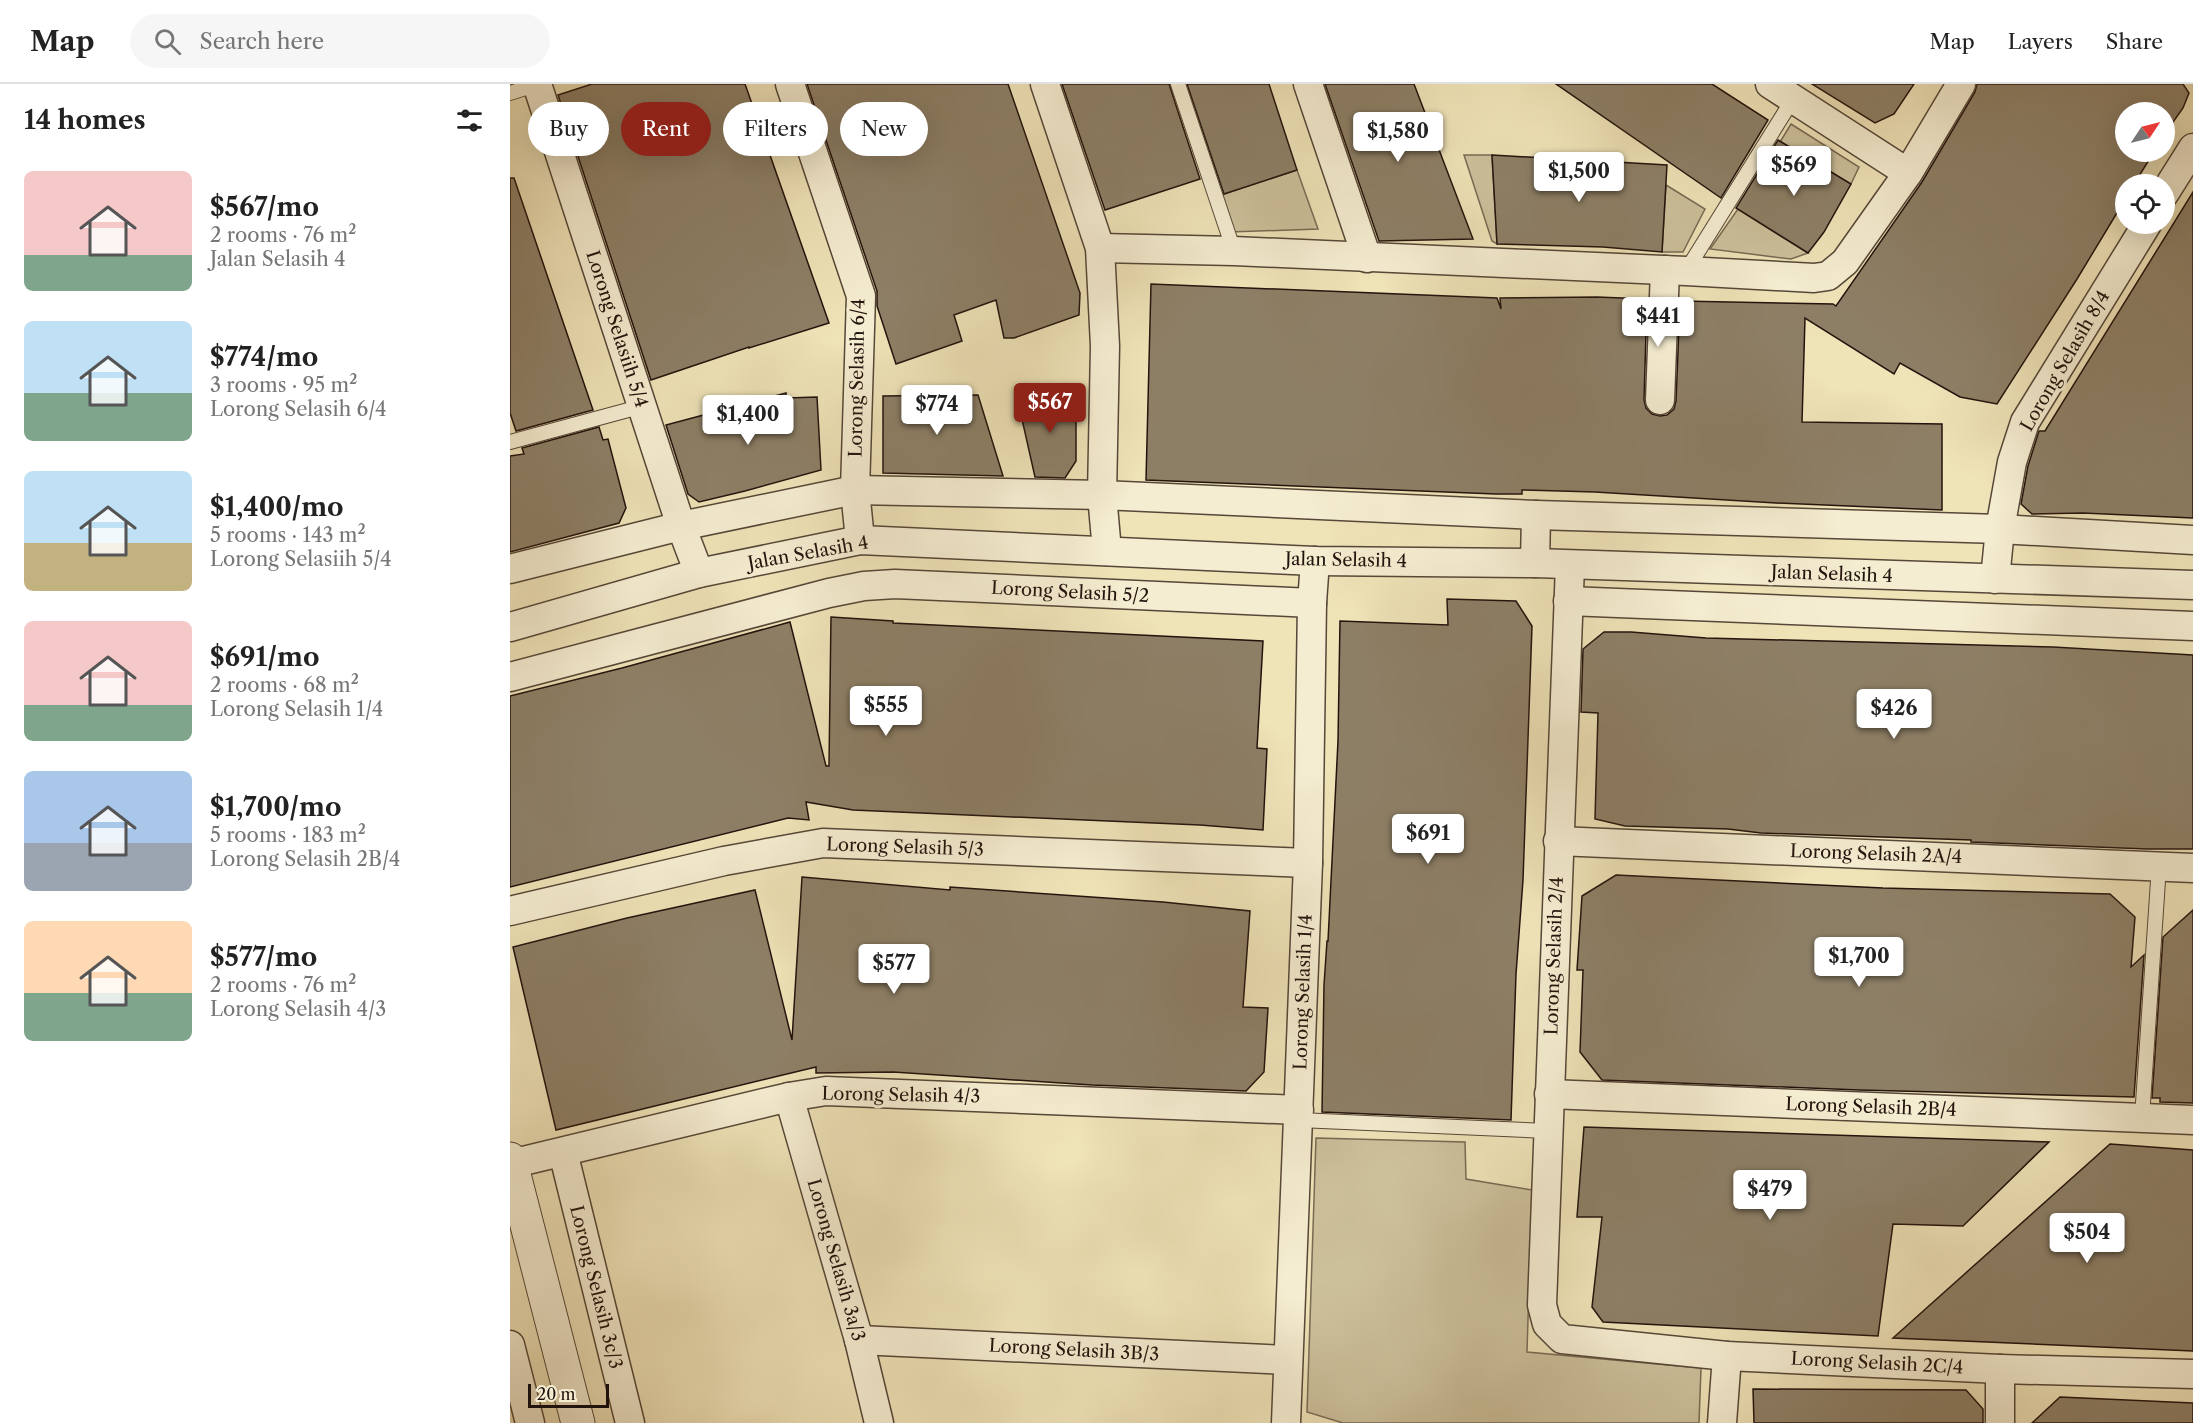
<!DOCTYPE html>
<meta charset="utf-8">
<style>
:root{--surface:#fff;--page:#f6f6f6;--text:#222;--muted:#767676;--line:#e0e0e0;--accent:#8f2418}
body{margin:0;font-family:"Libre Caslon Text",serif;background:var(--page);color:var(--text);height:100vh;display:flex;flex-direction:column;font-size:22px;white-space:nowrap}
*{box-sizing:border-box;margin:0}
p{font-size:20px;color:var(--muted)}
.icon{flex:none;width:33px;height:33px;fill:none;stroke:currentColor;stroke-width:2;stroke-linecap:round;stroke-linejoin:round}
.map{position:relative;flex:1;overflow:hidden}
.drawer{display:flex;flex-direction:column;background:var(--surface);width:510px}
.drawer>*{flex:none}
.banner{position:absolute;left:18px;top:18px;width:570px;height:54px;display:flex;gap:12px}
.needle{width:39px;rotate:55deg}
.fabs{position:absolute;left:1605px;top:18px;display:grid;gap:12px}
.fabs a{display:grid;place-items:center;width:60px;height:60px;border-radius:50%;background:var(--surface);box-shadow:0 6px 24px #0002;font-size:30px}
.scale{position:absolute;left:18px;bottom:15px;width:81px;box-sizing:border-box;padding-left:6px;border:3px solid #23130d;border-top:0;font-size:16px;line-height:21px;white-space:nowrap;color:#23130d;-webkit-text-stroke:4px #f5edd1;paint-order:stroke}
.price{position:absolute;translate:-50% -51px;padding:0 14px;border-radius:6px;background:#fff;color:#222;font-size:20px;line-height:39px;filter:drop-shadow(0 2px 3px #0008)}
.price::after{content:'';position:absolute;left:50%;top:36px;width:18px;height:14px;margin-left:-9px;background:inherit;clip-path:polygon(0 0,100% 0,50% 100%)}
.price.active{background:var(--accent);color:#fff}
ul{padding:0;list-style:none}
li{display:flex;align-items:center;gap:18px;height:150px;padding:0 24px}
li span{display:grid;place-items:center;flex:none;width:168px;height:120px;border-radius:9px;color:#555}
li>.icon{margin-inline-start:auto}
span .icon{width:72px;height:72px;fill:#fffc;stroke-width:1}
li b{font-size:26px}
h2{display:flex;justify-content:space-between;align-items:center;height:72px;padding:0 24px;font-size:26px}
.pill{padding:0 21px;border-radius:27px;background:var(--surface);box-shadow:0 6px 24px #0002;font-size:21px;line-height:54px}
.pill.active{background:var(--accent);color:#fff}
header{display:flex;align-items:center;gap:36px;box-sizing:border-box;height:84px;padding:0 30px;background:var(--surface);border-bottom:2px solid var(--line)}
header strong{font-size:28px}
nav{display:flex;gap:33px;margin-inline-start:auto;font-size:21px}
.search{width:420px;height:54px;background:var(--page);display:flex;align-items:center;gap:15px;box-sizing:border-box;padding:0 21px;border-radius:33px;color:var(--muted);font-size:22px}
main{display:flex;flex:1;min-height:0}
.map>svg:first-child{display:block}
.green{fill:#ccc09b;stroke:#786a54;stroke-width:1.5}
.building{fill:#8d7f66;stroke:#23130d;stroke-width:1.5}
.lines{fill:none;stroke-linecap:round;stroke-linejoin:round}
.service-casing{stroke:#564738;stroke-width:16}
.minor-casing{stroke:#564738;stroke-width:31}
.tertiary-casing{stroke:#564738;stroke-width:35}
.service{stroke:#f5edd1;stroke-width:14}
.minor{stroke:#f5edd1;stroke-width:28}
.tertiary{stroke:#f5edd1;stroke-width:33}
.labels{text-anchor:middle;stroke-width:6;stroke-linejoin:round;paint-order:stroke}
.street-label{font-size:18px;fill:#23130d;stroke:#f5edd1}
</style>
<header>
<strong>Map</strong>
<div class="search"><svg class="icon" aria-label="search" viewBox="0 0 24 24"><circle cx="10" cy="10" r="6"/><path d="M15 15l6 6"/></svg>Search here</div>
<nav><a>Map</a><a>Layers</a><a>Share</a></nav>
</header>
<main>
<section class="drawer">
<h2>14 homes<svg class="icon" aria-label="filters" viewBox="0 0 24 24"><path d="M4 7h16M4 17h16"/><circle cx="9" cy="7" r="2"/><circle cx="15" cy="17" r="2"/></svg></h2>
<ul>
<li><span style="background:linear-gradient(#f6c9c9 70%,#7fa58c 0)"><svg class="icon" aria-label="home" viewBox="0 0 24 24"><path d="M3 11l9-7 9 7M6 9v11h12V9"/></svg></span><div><b>$567/mo</b><p>2 rooms · 76 m²</p><p>Jalan Selasih 4</p></div></li>
<li><span style="background:linear-gradient(#bfe0f5 60%,#7fa58c 0)"><svg class="icon" aria-label="home" viewBox="0 0 24 24"><path d="M3 11l9-7 9 7M6 9v11h12V9"/></svg></span><div><b>$774/mo</b><p>3 rooms · 95 m²</p><p>Lorong Selasih 6/4</p></div></li>
<li><span style="background:linear-gradient(#bfe0f5 60%,#c2b280 0)"><svg class="icon" aria-label="home" viewBox="0 0 24 24"><path d="M3 11l9-7 9 7M6 9v11h12V9"/></svg></span><div><b>$1,400/mo</b><p>5 rooms · 143 m²</p><p>Lorong Selasiih 5/4</p></div></li>
<li><span style="background:linear-gradient(#f6c9c9 70%,#7fa58c 0)"><svg class="icon" aria-label="home" viewBox="0 0 24 24"><path d="M3 11l9-7 9 7M6 9v11h12V9"/></svg></span><div><b>$691/mo</b><p>2 rooms · 68 m²</p><p>Lorong Selasih 1/4</p></div></li>
<li><span style="background:linear-gradient(#a9c7e8 60%,#9aa5b1 0)"><svg class="icon" aria-label="home" viewBox="0 0 24 24"><path d="M3 11l9-7 9 7M6 9v11h12V9"/></svg></span><div><b>$1,700/mo</b><p>5 rooms · 183 m²</p><p>Lorong Selasih 2B/4</p></div></li>
<li><span style="background:linear-gradient(#ffd9b3 60%,#7fa58c 0)"><svg class="icon" aria-label="home" viewBox="0 0 24 24"><path d="M3 11l9-7 9 7M6 9v11h12V9"/></svg></span><div><b>$577/mo</b><p>2 rooms · 76 m²</p><p>Lorong Selasih 4/3</p></div></li>
</ul>
</section>
<div class="map">
<svg width="1683" height="1339" viewBox="0 0 1683 1339">
<rect width="100%" height="100%" fill="#efe3b8"/>
<filter id="stains"><feTurbulence type="fractalNoise" baseFrequency=".00333" numOctaves="4"/><feColorMatrix values="0 0 0 0 .2 0 0 0 0 .09 0 0 0 0 .02 0 0 0 .5 -.17"/></filter>
<radialGradient id="worn" r=".72"><stop offset=".6" stop-color="#630" stop-opacity="0"/><stop offset="1" stop-color="#630" stop-opacity=".3"/></radialGradient>
<g class="green">
<polygon points="1281,40 1349,83 1341,100 1270,58"/>
<polygon points="954,71 982,71 987,160 982,157"/>
<polygon points="787,86 808,145 720,148 708,112"/>
<polygon points="1156,101 1195,125 1173,168 1152,168"/>
<polygon points="1228,125 1298,169 1281,175 1200,165"/>
<polygon points="806,1054 955,1058 956,1095 1022,1106 1017,1268 1191,1284 1189,1339 833,1339 797,1328"/>
</g>
<g class="building">
<polygon points="82,0 235,0 319,239 239,264 239,263 141,296 48,11"/>
<polygon points="297,0 498,0 570,209 569,231 504,254 494,254 486,216 444,231 452,257 386,280 367,222 367,207"/>
<polygon points="552,0 659,0 690,95 595,126"/>
<polygon points="677,0 759,0 787,86 714,110"/>
<polygon points="815,0 904,0 963,155 869,157"/>
<polygon points="1046,0 1202,0 1258,36 1211,114"/>
<polygon points="1302,0 1404,0 1384,30 1365,39"/>
<polygon points="1467,0 1673,0 1679,9 1673,24 1654,51 1654,28 1616,28 1616,68 1644,68 1624,100 1616,100 1616,114 1567,195 1487,320 1450,313 1390,279 1384,290 1295,234 1292,338 1432,340 1432,426 1266,419 1085,408 1012,406 1012,410 986,410 636,396 641,200 987,214 991,225 990,214 1087,213 1137,215 1134,316 1136,324 1142,330 1150,332 1157,331 1164,325 1166,317 1170,217 1323,220 1326,222 1412,98 1465,8"/>
<polygon points="1268,56 1341,100 1314,148 1298,169 1226,124"/>
<polygon points="982,71 1157,81 1152,168 1093,163 987,160"/>
<polygon points="0,94 4,94 83,326 6,347 0,329"/>
<polygon points="1683,108 1683,434 1573,429 1522,430 1511,420 1518,382 1529,347 1535,347"/>
<polygon points="276,309 276,314 307,313 311,386 235,407 189,418 178,410 156,341"/>
<polygon points="468,311 493,392 373,389 373,312"/>
<polygon points="507,313 566,314 566,377 555,394 525,393"/>
<polygon points="89,343 93,356 98,355 116,424 109,439 0,468 0,372 14,370 12,364"/>
<polygon points="937,515 1006,517 1022,542 1013,796 1006,890 1001,1036 812,1028 814,901 817,857 818,857 828,657 830,537 938,541"/>
<polygon points="321,533 383,537 383,539 753,557 747,664 757,665 753,746 690,741 343,726 296,718 299,736 278,734 0,803 0,612 112,584 280,538 316,682 319,682"/>
<polygon points="1094,548 1121,548 1196,554 1543,563 1683,571 1683,765 1637,765 1461,758 1461,756 1251,749 1218,745 1115,742 1085,735 1088,629 1071,628 1073,565"/>
<polygon points="1106,791 1373,804 1600,810 1625,833 1621,883 1634,871 1624,1013 1349,1006 1092,996 1070,968 1073,886 1067,886 1072,812"/>
<polygon points="292,793 440,806 440,803 653,818 740,827 733,923 758,924 754,988 736,1007 582,1001 383,988 306,989 306,983 46,1046 3,863 117,834 245,806 282,956"/>
<polygon points="1683,826 1683,1019 1650,1018 1650,1014 1642,1014 1653,853"/>
<polygon points="1074,1043 1539,1058 1453,1142 1383,1140 1368,1252 1093,1238 1082,1223 1092,1133 1067,1133"/>
<polygon points="1600,1060 1683,1066 1683,1267 1383,1254"/>
<polygon points="1243,1305 1456,1306 1473,1325 1473,1339 1244,1339"/>
<polygon points="1550,1313 1683,1319 1683,1339 1522,1339"/>
</g>
<g class="lines">
<g class="service-casing">
<g id="service">
<polyline points="668,0 724,167"/>
<polyline points="0,9 28,0"/>
<polyline points="1176,187 1283,15"/>
<polyline points="0,358 133,322"/>
<polyline points="1632,1034 1649,782"/>
<polyline points="789,1036 1038,1047"/>
</g>
</g>
<g class="minor-casing">
<g id="minor">
<polyline points="27,0 171,442 189,489"/>
<polyline points="280,0 351,212 345,406 350,456"/>
<polyline points="535,0 590,164 595,262 592,411 597,467"/>
<polyline points="798,0 857,174"/>
<polyline points="1260,0 1398,89"/>
<polyline points="1654,110 1683,64"/>
<polyline points="590,164 724,167 1176,187 1304,194 1318,192 1335,178 1398,89 1451,0"/>
<polyline points="1150,316 1155,186"/>
<polyline points="1025,479 1026,431"/>
<polyline points="1060,481 1032,1221 1037,1240 1052,1255 1217,1272 1490,1285 1683,1290"/>
<polyline points="0,485 171,442 345,406 592,411 1026,431 1490,445 1683,456"/>
<polyline points="1485,495 1490,445 1502,378 1515,338 1637,140"/>
<polyline points="1058,517 1683,542"/>
<polyline points="0,543 189,489 350,456 805,477 1025,479 1683,501"/>
<polyline points="0,593 319,509 354,502 385,500 802,519"/>
<polyline points="1048,757 1683,784"/>
<polyline points="0,827 214,777 313,759 798,779"/>
<polyline points="1039,1010 1683,1036"/>
<polyline points="279,1013 349,1256 369,1339"/>
<polyline points="53,1068 120,1339"/>
<polyline points="1,1080 279,1013 316,1007 789,1026"/>
<polyline points="349,1256 778,1276"/>
<polyline points="0,1261 20,1339"/>
<polyline points="1490,1285 1490,1339"/>
<polyline points="776,1339 798,779 802,519 805,477"/>
<polyline points="1212,1339 1217,1272"/>
</g>
</g>
<g class="tertiary-casing">
<polyline id="tertiary" points="0,1075 68,1339"/>
</g>
<use href="#service" class="service"/>
<use href="#minor" class="minor"/>
<use href="#tertiary" class="tertiary"/>
</g>
<g class="labels">
<g class="street-label">
<text transform="translate(107 245) rotate(72)" y="6">Lorong Selasiih 5/4</text>
<text transform="translate(1555 277) rotate(-60)" y="6">Lorong Selasih 8/4</text>
<text transform="translate(347 294) rotate(-89)" y="6">Lorong Selasih 6/4</text>
<text transform="translate(298 469) rotate(-10)" y="6">Jalan Selasih 4</text>
<text transform="translate(836 476) rotate(1)" y="6">Jalan Selasih 4</text>
<text transform="translate(1322 490) rotate(2)" y="6">Jalan Selasih 4</text>
<text transform="translate(560 508) rotate(3)" y="6">Lorong Selasih 5/2</text>
<text transform="translate(395 763) rotate(2)" y="6">Lorong Selasih 5/3</text>
<text transform="translate(1366 770) rotate(2)" y="6">Lorong Selasih 2A/4</text>
<text transform="translate(1044 872) rotate(-88)" y="6">Lorong Selasih 2/4</text>
<text transform="translate(793 908) rotate(-88)" y="6">Lorong Selasih 1/4</text>
<text transform="translate(391 1011) rotate(1)" y="6">Lorong Selasih 4/3</text>
<text transform="translate(1361 1023) rotate(2)" y="6">Lorong Selasih 2B/4</text>
<text transform="translate(326 1176) rotate(74)" y="6">Lorong Selasih 3a/3</text>
<text transform="translate(86 1203) rotate(76)" y="6">Lorong Selasih 3c/3</text>
<text transform="translate(564 1266) rotate(3)" y="6">Lorong Selasih 3B/3</text>
<text transform="translate(1367 1279) rotate(3)" y="6">Lorong Selasih 2C/4</text>
</g>
</g>
<rect width="100%" height="100%" filter="url(#stains)"/>
<rect width="100%" height="100%" fill="url(#worn)"/>
</svg>
<div class="fabs">
<a><svg class="needle" viewBox="-14 -14 28 28"><path d="M0-13l5 13h-10z" fill="#e53935"/><path d="M0 13l5-13h-10z" fill="#767676"/></svg></a>
<a><svg class="icon" aria-label="locate" viewBox="0 0 24 24"><circle cx="12" cy="12" r="6"/><path d="M12 2v4M12 18v4M2 12h4M18 12h4"/></svg></a>
</div>
<div class="scale">20 m</div>
<b class="price" style="left:888px;top:79px">$1,580</b>
<b class="price" style="left:1284px;top:113px">$569</b>
<b class="price" style="left:1069px;top:119px">$1,500</b>
<b class="price" style="left:1148px;top:264px">$441</b>
<b class="price active" style="left:540px;top:350px">$567</b>
<b class="price" style="left:427px;top:352px">$774</b>
<b class="price" style="left:238px;top:362px">$1,400</b>
<b class="price" style="left:376px;top:653px">$555</b>
<b class="price" style="left:1384px;top:656px">$426</b>
<b class="price" style="left:918px;top:781px">$691</b>
<b class="price" style="left:1349px;top:904px">$1,700</b>
<b class="price" style="left:384px;top:911px">$577</b>
<b class="price" style="left:1260px;top:1137px">$479</b>
<b class="price" style="left:1577px;top:1180px">$504</b>
<div class="banner">
<a class="pill">Buy</a>
<a class="pill active">Rent</a>
<a class="pill">Filters</a>
<a class="pill">New</a>
</div>
</div>
</main>
